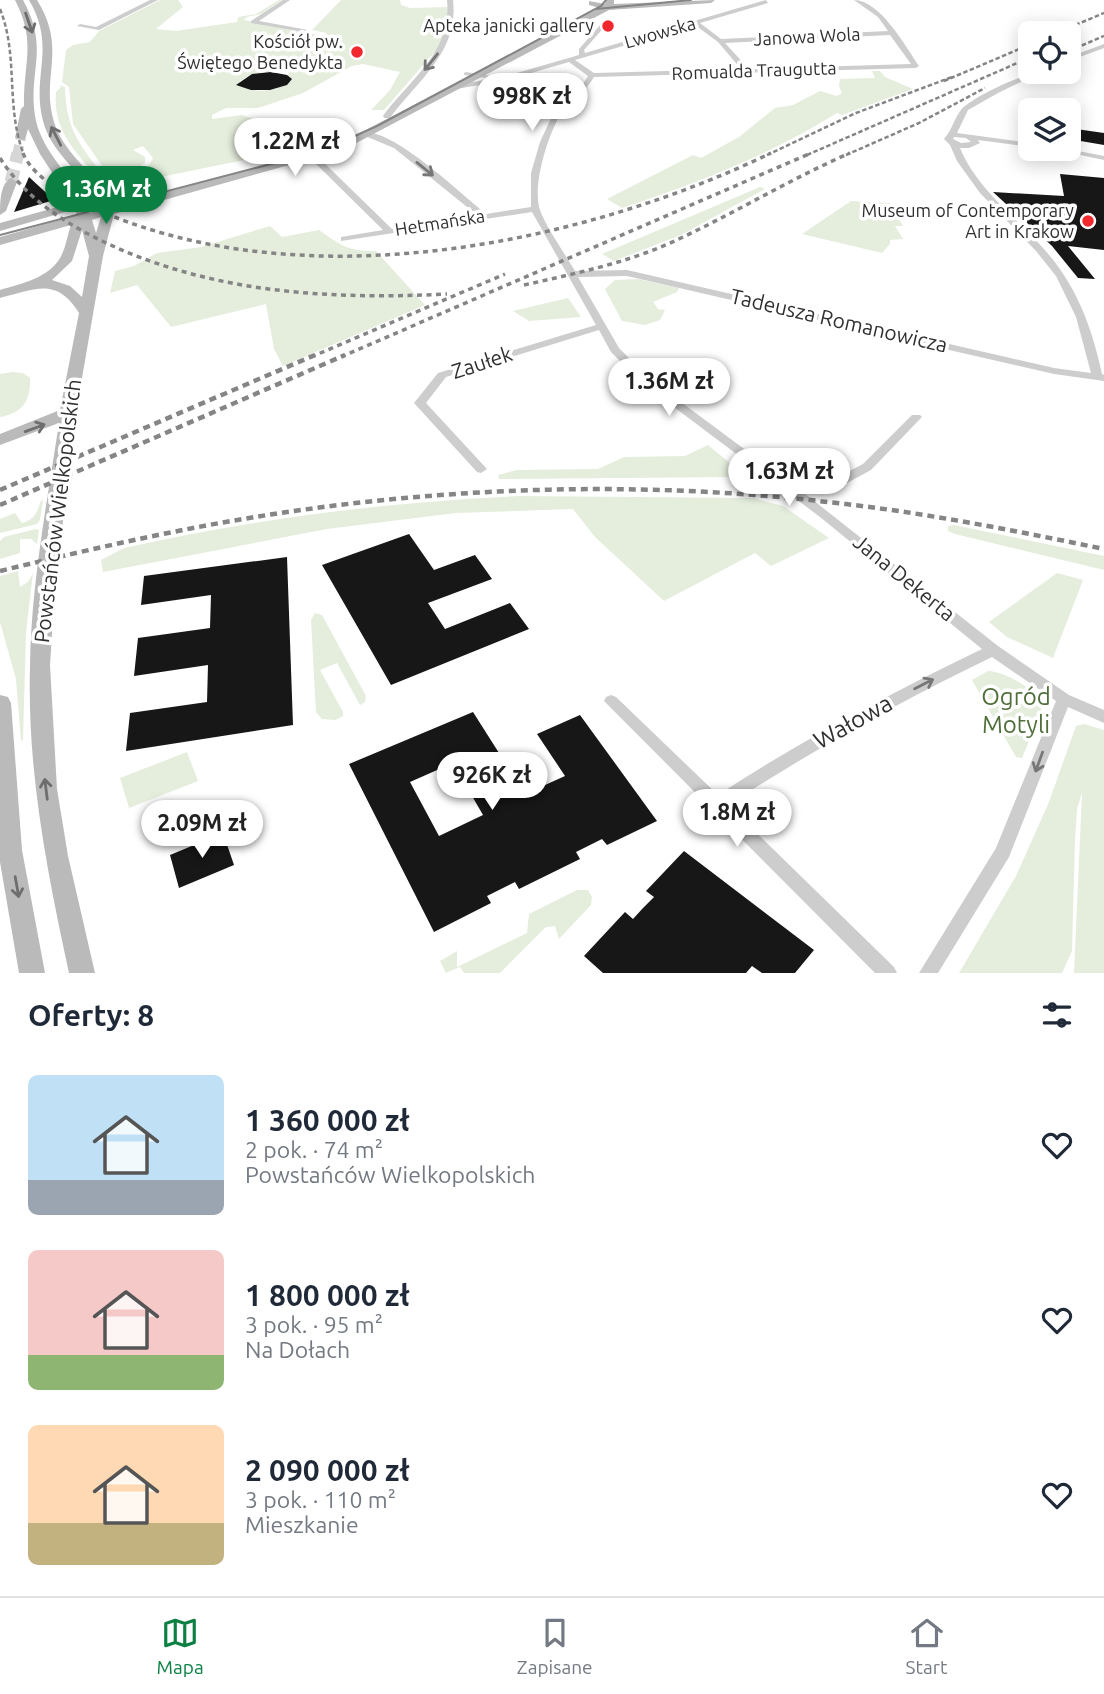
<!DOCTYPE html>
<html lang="pl">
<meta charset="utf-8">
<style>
:root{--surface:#fff;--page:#f2f2f3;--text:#1f2937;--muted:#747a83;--line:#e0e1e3;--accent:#0b8043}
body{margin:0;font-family:Ubuntu,sans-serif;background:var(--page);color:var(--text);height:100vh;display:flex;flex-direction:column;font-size:26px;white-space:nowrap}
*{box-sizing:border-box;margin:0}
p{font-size:23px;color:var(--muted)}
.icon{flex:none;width:38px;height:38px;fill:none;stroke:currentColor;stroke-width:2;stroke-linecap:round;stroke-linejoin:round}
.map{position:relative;height:973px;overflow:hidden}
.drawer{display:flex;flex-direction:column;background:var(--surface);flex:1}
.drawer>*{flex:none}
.controls{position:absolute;left:1018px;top:21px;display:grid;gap:14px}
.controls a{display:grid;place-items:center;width:63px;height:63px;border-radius:10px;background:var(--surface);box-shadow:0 4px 18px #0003;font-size:35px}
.price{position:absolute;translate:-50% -60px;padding:0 16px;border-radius:24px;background:#fff;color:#222;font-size:23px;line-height:46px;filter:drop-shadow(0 2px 4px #0008)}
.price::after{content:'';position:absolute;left:50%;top:42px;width:21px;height:16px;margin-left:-10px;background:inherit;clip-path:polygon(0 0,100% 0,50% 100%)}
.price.current{background:var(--accent);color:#fff}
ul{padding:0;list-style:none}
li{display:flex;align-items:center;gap:21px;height:175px;padding:0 28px}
li span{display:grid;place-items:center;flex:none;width:196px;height:140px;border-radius:10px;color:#555}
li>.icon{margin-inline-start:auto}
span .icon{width:84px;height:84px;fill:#fffc;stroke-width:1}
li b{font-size:30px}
h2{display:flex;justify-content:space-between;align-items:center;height:84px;padding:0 28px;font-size:30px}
.tab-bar{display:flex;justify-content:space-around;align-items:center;height:98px;border-top:2px solid var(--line);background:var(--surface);font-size:19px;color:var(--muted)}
.tab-bar a{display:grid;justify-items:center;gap:4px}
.tab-bar .current{color:var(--accent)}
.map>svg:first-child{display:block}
.green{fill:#e5eedd;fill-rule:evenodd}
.building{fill:#171717;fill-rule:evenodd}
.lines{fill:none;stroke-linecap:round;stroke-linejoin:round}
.secondary-tunnel-far1{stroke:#d6d6d6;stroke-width:10;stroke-dasharray:10 5;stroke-linecap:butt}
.secondary-tunnel{stroke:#d6d6d6;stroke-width:13;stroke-dasharray:13 7;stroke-linecap:butt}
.street{fill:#cdcdcd;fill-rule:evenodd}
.secondary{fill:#bababa;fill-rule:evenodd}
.tram{stroke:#858585;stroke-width:2}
.rail-far2{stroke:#858585;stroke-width:2.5;stroke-dasharray:4.5 2.5;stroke-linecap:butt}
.rail-far1{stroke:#858585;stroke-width:3.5;stroke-dasharray:5 4.5;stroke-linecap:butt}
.rail{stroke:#858585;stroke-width:4.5;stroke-dasharray:7 5;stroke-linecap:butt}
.oneway{stroke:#6e6e6e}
.oneway2{stroke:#777}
.poi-dot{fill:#f1282e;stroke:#fff;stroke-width:2.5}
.labels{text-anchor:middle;stroke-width:7;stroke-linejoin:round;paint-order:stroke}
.far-poi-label{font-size:18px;fill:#303030;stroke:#fff;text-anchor:end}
.far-street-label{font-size:18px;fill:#303030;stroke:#fff}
.street-label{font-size:21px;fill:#303030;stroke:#fff}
.near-park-label{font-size:24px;fill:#506f3a;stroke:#fff}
.near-street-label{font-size:24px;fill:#303030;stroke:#fff}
</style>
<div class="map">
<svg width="1104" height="973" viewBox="0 0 1104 973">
<rect width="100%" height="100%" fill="#fff"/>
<g class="green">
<path d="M160 0H178L183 7 156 29 176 31 237 22 238 17 256 14 279 0H282L261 14 247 17 244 20 323 36 327 33 312 30 341 0H400L401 5 410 8 447 7C450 20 444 36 438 48L384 110H371L390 90 400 72 363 64 352 66 303 93 258 108H226L212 115V119L242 115 278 127 244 124 275 130 307 147 117 186V183L148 167 153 158 143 146 133 150 145 157V163L114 183 73 124 69 87 62 82 66 50 73 45 90 42 99 31ZM283 71 290 73 287 75 290 81C278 92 254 94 240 85V81L252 74Z"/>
<path d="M872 71H880L885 77 913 89 842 115 837 113C770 155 697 183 622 208L607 199 693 155 701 158 739 137 775 108 793 105 820 91 837 96 842 93 839 86 840 79 875 78Z"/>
<path d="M59 85 65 87C66 133 83 149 110 184L105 187C82 157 52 135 56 92L61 87Z"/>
<polygon points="760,187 765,189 681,235 614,261 602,254"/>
<polygon points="851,201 890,203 903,226 895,226 903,239 890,240 890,244 882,253 802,234"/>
<path d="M270 226 282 237 319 230C342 246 347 251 376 251L425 305 283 366 274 349 266 304 171 327 137 285 110 293 115 271 134 266 157 253 201 247Z"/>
<polygon points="638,279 679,288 677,292 653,302 658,309 665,310 660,320 645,325 622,321 605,289 615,280"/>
<polygon points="568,298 581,317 529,321 513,311"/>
<path d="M13 372 23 373 30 378C31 400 23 413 0 417V374Z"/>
<polygon points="708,445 742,473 739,477 499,479 498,475 517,470 598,469 624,457 685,456"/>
<path d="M519 496 753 498 783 506 829 538 771 566 755 553 664 601 595 537 573 509 456 513 327 529 103 572 101 560 124 548C255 519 385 502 519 496Z"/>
<path d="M43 500 40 520 37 524 0 533V519L15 513 22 523C33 520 38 513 40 502Z"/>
<polygon points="954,525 1104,556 1104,570 955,534 948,531 948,526"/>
<polygon points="36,529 39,530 37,544 31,539 20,539 20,553 0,559 0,541 4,537"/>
<polygon points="18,571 20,587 28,582 33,573 26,632 23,740 21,741 16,679 0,622 0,576"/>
<polygon points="1057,573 1083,580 1053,658 1007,637 989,622"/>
<polygon points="315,613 322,615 366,696 365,702 360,705 337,663 320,670 343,712 343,716 335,720 322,719 316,712 311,620"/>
<path d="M988 671C1005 672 1032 687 1041 702V712L1022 758 1016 757 972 680Z"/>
<polygon points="1084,724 1104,730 1104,973 1074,973 1082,793 1077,809 1075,840 1072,951 1062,973 959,973 1016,876 1049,802 1076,726"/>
<polygon points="187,752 198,781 129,808 120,778"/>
<polygon points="577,890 588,890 592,897 591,905 559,939 555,926 546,927 500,973 464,973 460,967 446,973 440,961 457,951 457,967 527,933 529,914"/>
</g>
<g class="building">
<polygon points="271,72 287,75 292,79 287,85 270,90 251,90 236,85 252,74"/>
<polygon points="1069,128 1104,133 1104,145 1069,139"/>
<polygon points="1060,174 1104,178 1104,250 1068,246 1095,279 1078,278 1052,246 993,192 1064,196"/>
<polygon points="29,177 54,200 14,212"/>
<polygon points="409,534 434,570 475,555 492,579 428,603 445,629 510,603 529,629 391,685 322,565"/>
<polygon points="287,557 293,725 126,751 130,713 207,702 208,665 134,676 138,638 210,628 211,595 141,605 144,576"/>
<path d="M473 712 525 794 565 776 537 734 580 715 657 821 607 845 602 839 576 852 580 859 519 889 515 882 487 896 491 903 434 932 349 764ZM453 763 483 815 439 836 410 782Z"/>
<polygon points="223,833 234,865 179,888 170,855"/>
<polygon points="684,851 814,950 795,973 762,973 752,966 746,973 603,973 584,956 625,912 633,919 643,908 654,897 646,891"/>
</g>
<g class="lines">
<polyline class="secondary-tunnel-far1" points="17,155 21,138"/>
<polyline class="secondary-tunnel" points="11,182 18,153"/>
<g class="street">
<polygon points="150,0 158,0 99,30 77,26 80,24 96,27"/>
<polygon points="283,0 290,0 259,21 308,30 310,31 310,33 251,23 251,21"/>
<path d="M447 0H453C459 52 418 80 390 118H384L383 116C411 78 452 52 447 0Z"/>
<path d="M766 0 768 3 700 23 721 39 888 31 878 17 854 0C880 0 906 47 919 66L916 68 594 77C585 93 568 102 559 117 547 138 532 187 540 210 546 227 565 254 575 271L627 270 1054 368 1091 373 1076 317 1056 276 1036 251 980 193 957 161 950 145 944 139C952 130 954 119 961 110 970 98 1026 72 1041 72L998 93 968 110 957 133 1031 143V147L978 140 980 143 969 148H960C977 189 1014 215 1043 248 1076 284 1092 327 1102 374L1104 375V381L1054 374 627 276 578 277 619 348 650 379 790 483 840 476 863 464 912 415H920L922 417 920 419 871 470 847 483 799 489 998 646 1069 695 1104 710V723L1068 707 1009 857 938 973H919L996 848 1056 701 992 657C901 701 813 750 728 805L894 967 897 973H875L604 701 606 697 611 695 616 697 718 795C802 740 891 693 982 649L820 517 642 383 611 352 599 330 446 377 426 403 487 469 481 473 477 472 414 403 438 373 596 325 532 212 341 241V237L383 230 308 156 315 154 392 229 477 215 394 148 365 136V132C397 132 460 193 486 214L531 207V173L540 142 554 112 583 84 588 76 569 62 504 81 456 89H453V85L503 77 579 55V49L601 24 606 25 584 50 585 53ZM695 25 718 42 741 69 594 73 575 60ZM890 35 911 64 749 69 725 43ZM954 137 966 138 971 142 961 143 953 139Z"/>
<polygon points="1104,44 1104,48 1069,61 1069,57"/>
<polygon points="466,72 491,76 487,78 464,75 464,73"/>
<polygon points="1052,149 1068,149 1104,156 1104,160"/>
</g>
<g class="secondary">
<path d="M15 0H23C51 51 26 73 36 121 43 151 68 173 83 199L94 196C79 170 51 152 43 121 31 75 57 48 29 0H37C68 50 40 76 54 122 63 151 89 169 105 193H113L115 196 109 200 112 207 335 146 600 8 589 5V1L605 4 606 0H614V4L715 0 711 3 609 10 343 150 114 214 103 256 76 413 55 587 50 665 57 789 68 856 95 973H69C47 871 27 771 30 666 31 585 47 503 59 423L0 445V434L60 410 79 313C56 276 34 290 0 298V290C20 284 49 278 60 258 66 248 67 236 71 225L0 245V237L77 215 75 209 0 231V223L72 203 40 154 28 129 25 140 15 138 21 109 24 106C23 62 37 43 15 0ZM98 203 100 210 89 213 87 206ZM101 217 96 233 92 220ZM82 230 89 256 82 297 70 286 52 280 72 261Z"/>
<path d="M11 178 17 182 6 211 0 215C0 202 0 184 11 178Z"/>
<polygon points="0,695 8,697 11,703 22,850 45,973 19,973 0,862"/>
</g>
<g class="tram">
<polyline points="596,9 691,0"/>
<polyline points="0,235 324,150 377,126 601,6 606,0"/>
</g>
<g class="rail-far2">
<path d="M0 9C19 56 5 107 24 155"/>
<polyline points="1056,33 1104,13"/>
<polyline points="1069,51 1104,36"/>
<polyline points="944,81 1031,44"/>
<polyline points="767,155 856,113 952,77"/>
<polyline points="807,155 1031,57"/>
<polyline points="846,155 919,123 985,88"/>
</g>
<g class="rail-far1">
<path d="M23 153C34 182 85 205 112 216 315 297 580 245 771 153"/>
<path d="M0 158C25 197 61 221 102 241 210 293 329 300 447 294"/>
<path d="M524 285C573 274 622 264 668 244 730 216 788 180 850 153"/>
<polyline points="311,357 505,274"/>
<polyline points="341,357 811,153"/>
</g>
<g class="rail">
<polyline points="0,490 315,355"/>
<polyline points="0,505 345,355"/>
<path d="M0 571C91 549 182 528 274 514 456 486 645 481 828 502 921 512 1012 530 1104 549"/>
</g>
</g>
<defs><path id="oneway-shaft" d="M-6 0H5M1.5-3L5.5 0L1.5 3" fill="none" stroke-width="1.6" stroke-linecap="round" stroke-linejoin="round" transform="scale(1.75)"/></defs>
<g class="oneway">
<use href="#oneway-shaft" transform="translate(29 23) rotate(71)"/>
<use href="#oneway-shaft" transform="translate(56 136) rotate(-117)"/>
<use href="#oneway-shaft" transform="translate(35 428) rotate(-20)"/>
<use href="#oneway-shaft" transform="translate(46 789) rotate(-97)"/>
<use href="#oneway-shaft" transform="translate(17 887) rotate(80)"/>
</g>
<g class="oneway2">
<use href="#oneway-shaft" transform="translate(431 62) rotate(129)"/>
<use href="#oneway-shaft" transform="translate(425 169) rotate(39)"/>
<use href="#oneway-shaft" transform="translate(924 684) rotate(-27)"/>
<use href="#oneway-shaft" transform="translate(1039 762) rotate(110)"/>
</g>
<g class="poi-dot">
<circle cx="608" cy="26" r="7"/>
<circle cx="357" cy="52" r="7"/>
<circle cx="1088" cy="221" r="7"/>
</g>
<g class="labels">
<g class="far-poi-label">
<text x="594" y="32">Apteka janicki gallery</text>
<text x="343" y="48">Kościół pw.<tspan x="343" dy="21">Świętego Benedykta</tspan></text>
<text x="1074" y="217">Museum of Contemporary<tspan x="1074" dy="21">Art in Krakow</tspan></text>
</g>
<g class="far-street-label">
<text transform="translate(660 33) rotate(-16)" y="6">Lwowska</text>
<text transform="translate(807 37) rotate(-3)" y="6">Janowa Wola</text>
<text transform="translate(754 71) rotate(-2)" y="6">Romualda Traugutta</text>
<text transform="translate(440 223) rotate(-9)" y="6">Hetmańska</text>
</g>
<g class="street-label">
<text transform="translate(839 321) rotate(13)" y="7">Tadeusza Romanowicza</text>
<text transform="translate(482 363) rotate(-18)" y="7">Zaułek</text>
<text transform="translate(58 511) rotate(-83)" y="7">Powstańców Wielkopolskich</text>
<text transform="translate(904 578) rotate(39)" y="7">Jana Dekerta</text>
</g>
<g class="near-park-label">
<text x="1016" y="705">Ogród<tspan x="1016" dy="28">Motyli</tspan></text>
</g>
<g class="near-street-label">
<text transform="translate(853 722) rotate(-29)" y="8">Wałowa</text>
</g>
</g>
</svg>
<div class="controls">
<a><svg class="icon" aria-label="locate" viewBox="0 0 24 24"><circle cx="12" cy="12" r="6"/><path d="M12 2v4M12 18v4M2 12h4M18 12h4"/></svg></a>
<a><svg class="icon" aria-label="layers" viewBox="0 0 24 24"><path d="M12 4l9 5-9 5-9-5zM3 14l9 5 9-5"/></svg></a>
</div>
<b class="price" style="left:532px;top:133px">998K zł</b>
<b class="price" style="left:295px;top:178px">1.22M zł</b>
<b class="price current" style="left:106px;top:226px">1.36M zł</b>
<b class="price" style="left:669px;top:418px">1.36M zł</b>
<b class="price" style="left:789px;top:508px">1.63M zł</b>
<b class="price" style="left:492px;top:812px">926K zł</b>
<b class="price" style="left:737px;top:849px">1.8M zł</b>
<b class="price" style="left:202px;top:860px">2.09M zł</b>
</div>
<section class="drawer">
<h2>Oferty: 8<svg class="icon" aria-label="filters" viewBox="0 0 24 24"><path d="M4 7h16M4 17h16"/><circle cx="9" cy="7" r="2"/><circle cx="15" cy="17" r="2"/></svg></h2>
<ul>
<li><span style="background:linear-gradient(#bfe0f5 75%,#9aa5b1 0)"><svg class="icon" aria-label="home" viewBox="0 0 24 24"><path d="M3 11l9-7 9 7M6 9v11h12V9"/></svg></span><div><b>1 360 000 zł</b><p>2 pok. · 74 m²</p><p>Powstańców Wielkopolskich</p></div><svg class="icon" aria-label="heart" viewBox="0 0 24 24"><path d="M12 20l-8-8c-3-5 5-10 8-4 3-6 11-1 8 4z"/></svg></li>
<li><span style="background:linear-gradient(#f6c9c9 75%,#8fb573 0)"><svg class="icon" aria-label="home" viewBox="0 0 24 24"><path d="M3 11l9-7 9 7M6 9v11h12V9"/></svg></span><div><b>1 800 000 zł</b><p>3 pok. · 95 m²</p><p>Na Dołach</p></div><svg class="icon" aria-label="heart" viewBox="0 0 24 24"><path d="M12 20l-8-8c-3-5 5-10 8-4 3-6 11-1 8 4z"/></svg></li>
<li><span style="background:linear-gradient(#ffd9b3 70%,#c2b280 0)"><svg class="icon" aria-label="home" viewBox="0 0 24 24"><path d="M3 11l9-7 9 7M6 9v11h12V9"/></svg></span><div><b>2 090 000 zł</b><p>3 pok. · 110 m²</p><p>Mieszkanie</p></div><svg class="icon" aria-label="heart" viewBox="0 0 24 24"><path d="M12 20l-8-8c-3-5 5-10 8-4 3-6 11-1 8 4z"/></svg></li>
</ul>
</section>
<nav class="tab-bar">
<a class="current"><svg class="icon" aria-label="map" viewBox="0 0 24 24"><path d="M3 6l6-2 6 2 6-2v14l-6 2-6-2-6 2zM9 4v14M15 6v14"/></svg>Mapa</a>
<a><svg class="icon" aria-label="saved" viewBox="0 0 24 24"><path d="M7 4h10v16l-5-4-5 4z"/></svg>Zapisane</a>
<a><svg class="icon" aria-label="home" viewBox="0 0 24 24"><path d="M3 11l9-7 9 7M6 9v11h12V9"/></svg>Start</a>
</nav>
